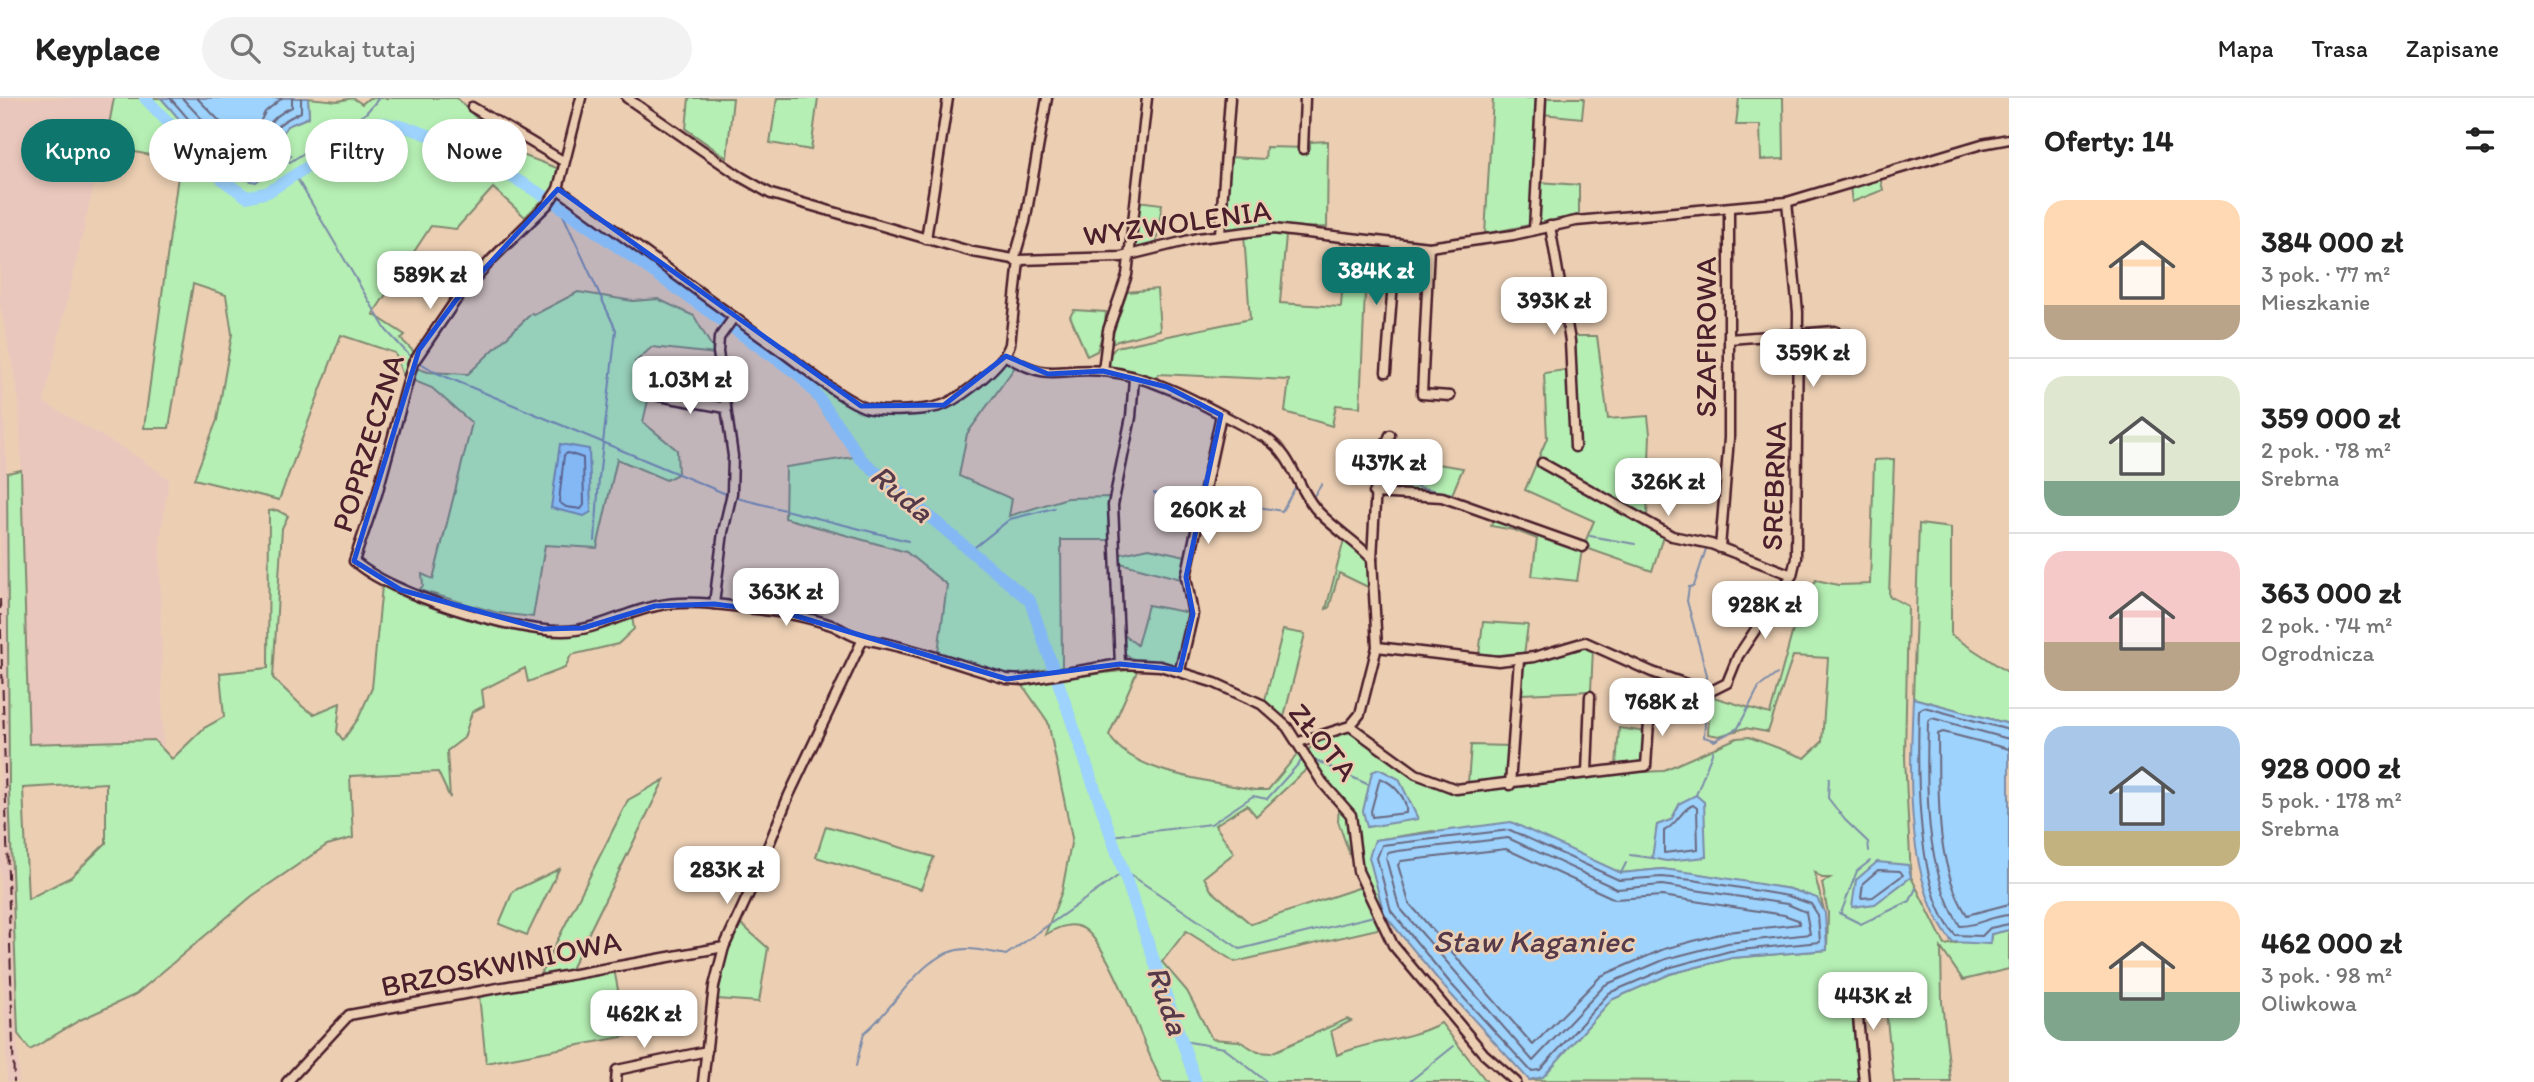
<!DOCTYPE html>
<html lang="pl">
<meta charset="utf-8">
<style>
:root{--surface:#fff;--page:#f2f2f2;--text:#222;--muted:#767676;--line:#e0e0e0;--accent:#0f766e}
body{margin:0;font-family:Itim,sans-serif;background:var(--page);color:var(--text);height:100vh;display:flex;flex-direction:column;font-size:26px;white-space:nowrap}
*{box-sizing:border-box;margin:0}
p{font-size:23px;color:var(--muted)}
.icon{flex:none;width:38px;height:38px;fill:none;stroke:currentColor;stroke-width:2;stroke-linecap:round;stroke-linejoin:round}
.map{position:relative;flex:1;overflow:hidden}
.details{display:flex;flex-direction:column;background:var(--surface);width:525px}
.details>*{flex:none}
.guide{position:absolute;left:21px;top:21px;width:665px;height:63px;display:flex;gap:14px}
.price{position:absolute;translate:-50% -60px;padding:0 16px;border-radius:14px;background:#fff;color:#222;font-size:23px;line-height:46px;filter:drop-shadow(0 2px 4px #0008)}
.price::after{content:'';position:absolute;left:50%;top:42px;width:21px;height:16px;margin-left:-10px;background:inherit;clip-path:polygon(0 0,100% 0,50% 100%)}
.price.current{background:var(--accent);color:#fff}
ul{padding:0;list-style:none}
li{display:flex;align-items:center;gap:21px;height:175px;padding:0 35px}
li+li{border-top:2px solid var(--line)}
li span{display:grid;place-items:center;flex:none;width:196px;height:140px;border-radius:21px;color:#555}
li>.icon{margin-inline-start:auto}
span .icon{width:84px;height:84px;fill:#fffc;stroke-width:1}
li b{font-size:30px}
h2{display:flex;justify-content:space-between;align-items:center;height:84px;padding:0 35px;font-size:30px}
.chip{padding:0 24px;border-radius:32px;background:var(--surface);box-shadow:0 4px 10px #0003;font-size:24px;line-height:63px}
.chip.current{background:var(--accent);color:#fff}
header{display:flex;align-items:center;gap:42px;box-sizing:border-box;height:98px;padding:0 35px;background:var(--surface);border-bottom:2px solid var(--line)}
header strong{font-size:33px}
nav{display:flex;gap:38px;margin-inline-start:auto;font-size:24px}
.search{width:490px;height:63px;background:var(--page);display:flex;align-items:center;gap:18px;box-sizing:border-box;padding:0 24px;border-radius:38px;color:var(--muted);font-size:26px}
main{display:flex;flex:1;min-height:0}
.map>svg:first-child{display:block}
.built{fill:#eac7bc}
.green{fill:#b5efb3;stroke:#80876f;stroke-width:2;fill-rule:evenodd}
.water{fill:#9dd3fc;stroke:#7c8ba8;stroke-width:2}
.lines{fill:none;stroke-linecap:round;stroke-linejoin:round}
.shore{stroke:#6b677f;stroke-width:2}
.stream{stroke:#7c8ba8;stroke-width:2}
.river{stroke:#9dd3fc;stroke-width:12}
.street-casing{stroke:#4a1f2b;stroke-width:13}
.street{stroke:#eccfb3;stroke-width:8}
.rail{stroke:#4a1f2b;stroke-width:2;stroke-dasharray:10 5;stroke-linecap:butt}
.marked{fill:#1d4ed8;fill-opacity:0.2;stroke:#1d4ed8;stroke-width:5;stroke-linejoin:round}
.labels{text-anchor:middle;stroke-width:5;stroke-linejoin:round;paint-order:stroke}
.street-label{font-size:30px;fill:#4a1f2b;stroke:#eccfb3}
.water-label{font-size:32px;font-style:italic;fill:#563a4a;stroke:#eccfb3}
</style>
<header>
<strong>Keyplace</strong>
<div class="search"><svg class="icon" aria-label="search" viewBox="0 0 24 24"><circle cx="10" cy="10" r="6"/><path d="M15 15l6 6"/></svg>Szukaj tutaj</div>
<nav><a>Mapa</a><a>Trasa</a><a>Zapisane</a></nav>
</header>
<main>
<div class="map">
<svg width="2009" height="984" viewBox="0 0 2009 984">
<rect width="100%" height="100%" fill="#eccfb3"/>
<filter id="ink" filterUnits="userSpaceOnUse"><feTurbulence type="fractalNoise" baseFrequency=".0143" numOctaves="2"/><feDisplacementMap in="SourceGraphic" scale="14" xChannelSelector="R" yChannelSelector="G"/><feConvolveMatrix kernelMatrix="1 2 1 2 8 2 1 2 1" color-interpolation-filters="sRGB"/></filter>
<g filter="url(#ink)">
<g class="built">
<polygon points="0,0 114,0 44,304 138,359 169,381 160,445 163,653 154,642 29,646 19,304 0,207"/>
<polygon points="0,235 7,375 9,715 19,984 7,984 0,791"/>
</g>
<g class="green">
<polygon points="114,0 161,0 223,67 282,67 290,58 276,47 287,28 309,19 308,0 338,3 353,0 362,6 369,0 457,0 506,51 557,70 555,90 525,119 493,90 456,131 431,128 373,216 405,237 401,241 414,254 403,278 395,255 341,237 279,402 194,381 217,322 232,236 226,197 193,186 169,330 144,330 180,63 105,48"/>
<polygon points="689,0 733,0 727,60 686,31"/>
<polygon points="777,0 818,0 811,52 770,45"/>
<polygon points="1493,0 1539,0 1539,84 1579,87 1579,117 1485,136"/>
<polygon points="1543,0 1584,0 1582,20 1542,16"/>
<polygon points="1739,0 1783,0 1784,61 1761,62 1760,27 1736,27"/>
<polygon points="1328,43 1327,129 1223,132 1229,59 1265,61 1266,49 1310,50 1310,44"/>
<polygon points="1880,80 1883,92 1852,104 1850,89"/>
<polygon points="1137,103 1162,106 1156,146 1130,154"/>
<polygon points="1265,135 1286,137 1280,205 1341,209 1342,194 1365,194 1360,309 1336,307 1332,328 1285,314 1289,282 1158,276 1157,281 1108,269 1110,256 1116,249 1250,221 1244,136"/>
<polygon points="1157,191 1160,232 1110,245 1127,194"/>
<polygon points="578,194 633,203 658,201 694,218 716,256 652,249 635,264 652,285 643,324 677,352 678,376 666,382 617,361 597,450 545,447 533,519 498,515 419,492 423,488 422,476 433,481 472,325 432,290 412,282 416,270 428,274 468,276 532,215 534,217"/>
<polygon points="1074,212 1106,214 1104,232 1097,253 1087,258 1070,218"/>
<polygon points="735,224 861,312 941,313 969,295 1007,262 1015,269 967,336 959,378 1012,401 1009,418 1067,400 1109,399 1111,442 1061,442 1062,569 1012,577 938,554 947,487 906,454 785,420 786,369 854,359 807,291"/>
<polygon points="1572,238 1597,238 1608,321 1648,318 1650,336 1647,421 1666,429 1652,473 1583,449 1594,423 1525,392 1547,340 1544,275 1572,271"/>
<polygon points="1386,358 1463,370 1451,399 1431,392 1379,392"/>
<path d="M1894 361 1889 498 1908 508 1905 660 1911 779 1945 847 1968 843 1990 846 1991 836 2009 832V871L1963 882 1941 850 1942 904 1951 984H1894L1882 879 1862 881 1859 886 1858 882 1852 886 1862 984 1529 982 1543 978 1611 902 1670 876 1732 860 1827 852 1828 815 1822 785 1830 780H1822L1814 774 1824 812 1816 800 1790 791 1662 771 1621 775 1579 758 1433 733 1375 742 1385 816 1382 830 1235 864 1186 833 1162 864 1187 893 1212 941 1239 943 1258 954 1271 955 1347 921 1351 923 1331 933 1337 957C1371 942 1407 943 1441 925L1487 984H1162C1145 954 1108 838 1080 829 1068 824 1055 831 1045 837L1062 793 1072 740 1048 624 1021 585 1138 571 1109 637C1132 676 1212 683 1255 692H1268L1300 653 1309 669 1256 718 1247 707 1215 727 1234 755 1204 779 1211 792 1251 826 1361 789 1338 723 1339 706 1307 654 1317 641 1348 632 1418 682 1453 693 1522 689 1598 676 1662 673 1737 640 1749 639 1805 660 1822 644 1828 560 1793 558 1768 634 1745 630 1719 638 1708 636 1710 598 1770 616 1799 510 1816 482 1838 487 1870 486 1874 362ZM1671 722 1706 758 1666 763 1655 750 1657 727Z"/>
<path d="M21 372 29 646 154 642 172 661 204 630 224 619 220 575 268 570 269 413 277 412 288 418 282 430 273 580 303 609 314 616 340 605 337 634 343 642 358 621 372 590 382 488C432 504 524 544 575 536 594 533 613 524 632 518L634 531 618 546 571 557 565 570 528 584 525 570 482 592 484 608 472 614 464 640 447 653 450 700 438 674 350 678 353 740 327 747 252 798 135 897 80 922 30 952 18 936 9 690 7 375ZM106 685V745L71 779 28 801 23 690Z"/>
<polygon points="1493,421 1582,452 1577,483 1532,478 1537,441 1514,432 1491,428"/>
<polygon points="1919,426 1951,430 1951,537 2009,575 2009,626 1913,600"/>
<polygon points="1345,438 1370,464 1372,491 1339,475 1329,510 1326,511"/>
<polygon points="1149,450 1186,458 1181,481 1120,465 1118,471 1117,457"/>
<polygon points="1148,507 1190,515 1176,567 1139,565 1124,555 1122,535 1137,547"/>
<polygon points="1483,524 1528,527 1524,557 1479,557"/>
<polygon points="1283,532 1305,536 1284,619 1264,606"/>
<polygon points="1582,549 1593,551 1591,593 1522,596 1522,572 1527,563"/>
<polygon points="1619,630 1647,634 1642,666 1616,668"/>
<polygon points="1471,647 1511,648 1508,679 1503,684 1468,685"/>
<polygon points="664,682 570,873 539,879 628,702"/>
<polygon points="826,728 934,759 921,791 816,759"/>
<polygon points="559,771 527,837 499,826 513,793"/>
<polygon points="740,825 768,850 759,904 717,901 727,855"/>
<polygon points="614,871 627,938 486,965 479,897"/>
</g>
<g class="water">
<path d="M161 0H308L309 19 287 28 276 47 291 58 256 84C222 79 184 25 161 0Z"/>
<polygon points="560,346 589,351 591,414 584,418 551,410"/>
<path d="M1913 600 2009 626V832L1991 836 1990 846 1952 844C1904 785 1910 673 1913 600Z"/>
<polygon points="1379,671 1399,681 1418,721 1367,729 1363,713 1372,674"/>
<polygon points="1696,697 1704,704 1706,759 1666,763 1652,760 1657,727 1671,722 1680,705"/>
<polygon points="1511,724 1621,775 1662,771 1694,775 1790,791 1817,800 1825,815 1827,852 1732,860 1670,876 1611,902 1543,979 1529,982 1445,890 1384,816 1369,759 1375,742"/>
<polygon points="1877,764 1908,767 1911,779 1875,806 1852,809 1856,782"/>
</g>
<g class="lines">
<g class="shore">
<path d="M170 0C189 20 228 73 254 77L278 61C277 56 270 53 269 47 268 29 289 20 301 14V0"/>
<path d="M182 0 234 55 252 68 264 60C258 36 270 19 292 9V0"/>
<polyline points="197,0 247,51 265,14 282,0"/>
<polygon points="568,355 583,360 584,407 581,411 566,409 559,404 564,357"/>
<path d="M2009 632 1924 609 1919 612C1917 670 1916 792 1955 837L1982 838 1990 830 2009 826"/>
<path d="M2009 641 1932 620 1928 623C1926 689 1924 770 1960 828 1978 828 1990 818 2009 817"/>
<path d="M2009 651 1943 634 1938 636C1939 695 1934 765 1967 817L2009 806"/>
<path d="M1380 680C1393 685 1408 700 1406 715L1372 719 1371 713Z"/>
<path d="M1693 707 1697 710 1698 751 1664 755V733C1679 725 1680 712 1693 707Z"/>
<polygon points="1510,732 1619,782 1662,779 1693,782 1788,798 1811,806 1818,817 1820,844 1730,853 1668,870 1609,895 1540,972 1531,973 1451,886 1391,813 1377,760 1382,747"/>
<polygon points="1508,740 1617,791 1662,787 1787,806 1806,814 1810,836 1728,845 1666,861 1605,887 1533,963 1399,809 1386,760 1388,755 1398,753"/>
<polygon points="1506,751 1615,801 1662,798 1784,817 1798,822 1800,826 1727,834 1664,851 1601,878 1533,947 1409,805 1398,767 1401,763"/>
<polygon points="1878,772 1900,773 1903,777 1873,799 1861,800 1863,785"/>
</g>
<g class="stream">
<polyline points="287,62 290,64 366,15 379,0"/>
<polyline points="295,77 386,232 410,258"/>
<polyline points="559,108 616,232 599,380 595,443"/>
<polyline points="419,264 437,275 726,396"/>
<polyline points="1380,390 1413,388 1452,396"/>
<polyline points="1154,395 1199,403"/>
<polyline points="1313,399 1322,386"/>
<polyline points="737,400 908,443"/>
<polyline points="1207,400 1282,413 1296,388"/>
<polyline points="1590,438 1635,446"/>
<polyline points="1706,451 1694,488 1689,489 1687,503 1707,577 1707,590"/>
<polyline points="970,453 1010,421 1054,410"/>
<polyline points="1707,599 1704,639 1714,642"/>
<polyline points="1714,643 1738,630 1759,589 1777,576"/>
<polyline points="1313,661 1369,687"/>
<polyline points="1829,680 1828,700 1845,722 1868,744 1869,753"/>
<polyline points="1696,697 1713,653"/>
<polyline points="1111,738 1211,726 1253,698 1267,701 1302,662"/>
<polyline points="1630,757 1652,760"/>
<polyline points="1621,775 1626,765"/>
<polyline points="1839,815 1861,826 1910,803 1916,790"/>
<polyline points="1841,815 1857,773 1870,763"/>
<polyline points="1183,943 1224,950 1267,984"/>
<path d="M856 968 864 935C896 911 922 850 968 851 980 851 994 855 1006 857L1125 773 1240 851 1374 818"/>
<polyline points="1409,984 1454,948"/>
</g>
<g class="river">
<path d="M145 0 224 83 247 99 268 94 376 25C424 24 506 76 548 100"/>
<polyline points="554,104 724,224"/>
<polyline points="733,230 799,277 817,297 861,361 1030,503 1053,570"/>
<polyline points="1057,581 1196,984"/>
</g>
<g class="street-casing">
<g id="street">
<path d="M581 0 558 91 548 106 492 161 456 202 413 265 377 396 354 463C389 496 514 534 563 533 595 533 625 514 656 508 688 501 723 507 756 511 782 514 809 519 834 528 843 532 853 539 863 541 911 549 959 567 1007 581L1024 582 1120 566 1160 568 1215 585 1261 606 1287 629 1322 684 1351 717 1358 773 1393 847 1484 956 1516 984"/>
<polyline points="627,0 741,79 771,96 973,154 1019,162 1121,159 1198,140 1273,131 1429,149 1513,137 1576,123 1787,104 1982,46 2009,41"/>
<polyline points="472,9 563,63"/>
<polyline points="1303,51 1305,0"/>
<path d="M558 91C630 143 701 196 774 248 802 267 830 293 861 308 877 316 929 313 945 306 965 297 1004 266 1010 246L1019 162"/>
<polyline points="1550,128 1570,243 1575,349"/>
<polyline points="1534,132 1541,0"/>
<polyline points="1220,136 1230,0"/>
<polyline points="926,141 948,0"/>
<polyline points="1429,149 1422,296 1450,298"/>
<polyline points="1014,162 1025,124 1047,0"/>
<polyline points="1729,241 1835,233"/>
<path d="M1006 258C1053 286 1058 268 1104 273 1162 279 1215 314 1266 340 1293 358 1296 387 1315 410 1331 429 1355 442 1372 461L1377 549 1360 616 1350 628 1299 644"/>
<polyline points="1103,273 1108,232 1127,177 1147,0"/>
<polyline points="1386,274 1396,146"/>
<polyline points="659,298 726,310"/>
<polyline points="1542,365 1672,438 1711,446 1792,477"/>
<polyline points="1374,395 1442,399 1583,449"/>
<polyline points="1720,450 1729,340 1729,111"/>
<polyline points="1372,461 1377,369 1390,337"/>
<polyline points="714,506 723,434 732,395 733,358 718,254 719,240 734,219"/>
<polyline points="1377,549 1498,563 1534,559 1585,544 1652,574 1709,594 1727,585 1738,558 1792,477 1796,460 1798,214 1787,104"/>
<polyline points="1120,566 1113,407 1131,319 1134,280"/>
<polyline points="1180,572 1193,516 1186,479 1221,317"/>
<polyline points="1350,628 1416,676 1456,691 1646,668 1650,610"/>
<polyline points="1587,675 1590,598"/>
<polyline points="1510,687 1519,561"/>
<polyline points="1855,887 1864,984"/>
<polyline points="287,984 349,917 724,849"/>
<polyline points="616,984 617,972 707,953"/>
<polyline points="703,984 714,888 724,849 750,793 789,697 863,541"/>
</g>
</g>
<use href="#street" class="street"/>
<polyline class="rail" points="0,501 14,984"/>
</g>
</g>
<path class="marked" d="M558 91 861 308 944 307 1006 258 1048 276 1103 273 1167 289 1221 317 1186 479 1193 516 1180 572 1120 566 1007 581 786 515 714 506 655 508 583 530 543 531 401 492 354 463 419 252 456 202Z"/>
<g class="labels">
<g class="street-label">
<text transform="translate(1177 125) rotate(-8)" y="10">WYZWOLENIA</text>
<text transform="translate(1706 239) rotate(-90)" y="10">SZAFIROWA</text>
<text transform="translate(368 345) rotate(-73)" y="10">POPRZECZNA</text>
<text transform="translate(1774 388) rotate(-88)" y="10">SREBRNA</text>
<text transform="translate(1323 644) rotate(51)" y="10">ZŁOTA</text>
<text transform="translate(501 866) rotate(-11)" y="10">BRZOSKWINIOWA</text>
</g>
<g class="water-label">
<text transform="translate(902 395) rotate(40)" y="11">Ruda</text>
<text x="1533" y="854">Staw Kaganiec</text>
<text transform="translate(1168 902) rotate(71)" y="11">Ruda</text>
</g>
</g>
</svg>
<b class="price current" style="left:1376px;top:209px">384K zł</b>
<b class="price" style="left:430px;top:213px">589K zł</b>
<b class="price" style="left:1554px;top:239px">393K zł</b>
<b class="price" style="left:1813px;top:291px">359K zł</b>
<b class="price" style="left:690px;top:318px">1.03M zł</b>
<b class="price" style="left:1389px;top:401px">437K zł</b>
<b class="price" style="left:1668px;top:420px">326K zł</b>
<b class="price" style="left:1208px;top:448px">260K zł</b>
<b class="price" style="left:786px;top:530px">363K zł</b>
<b class="price" style="left:1765px;top:543px">928K zł</b>
<b class="price" style="left:1662px;top:640px">768K zł</b>
<b class="price" style="left:727px;top:808px">283K zł</b>
<b class="price" style="left:1873px;top:934px">443K zł</b>
<b class="price" style="left:644px;top:952px">462K zł</b>
<div class="guide">
<a class="chip current">Kupno</a>
<a class="chip">Wynajem</a>
<a class="chip">Filtry</a>
<a class="chip">Nowe</a>
</div>
</div>
<section class="details">
<h2>Oferty: 14<svg class="icon" aria-label="filters" viewBox="0 0 24 24"><path d="M4 7h16M4 17h16"/><circle cx="9" cy="7" r="2"/><circle cx="15" cy="17" r="2"/></svg></h2>
<ul>
<li><span style="background:linear-gradient(#ffd9b3 75%,#b9a48a 0)"><svg class="icon" aria-label="home" viewBox="0 0 24 24"><path d="M3 11l9-7 9 7M6 9v11h12V9"/></svg></span><div><b>384 000 zł</b><p>3 pok. · 77 m²</p><p>Mieszkanie</p></div></li>
<li><span style="background:linear-gradient(#dfe7d0 75%,#7fa58c 0)"><svg class="icon" aria-label="home" viewBox="0 0 24 24"><path d="M3 11l9-7 9 7M6 9v11h12V9"/></svg></span><div><b>359 000 zł</b><p>2 pok. · 78 m²</p><p>Srebrna</p></div></li>
<li><span style="background:linear-gradient(#f6c9c9 65%,#b9a48a 0)"><svg class="icon" aria-label="home" viewBox="0 0 24 24"><path d="M3 11l9-7 9 7M6 9v11h12V9"/></svg></span><div><b>363 000 zł</b><p>2 pok. · 74 m²</p><p>Ogrodnicza</p></div></li>
<li><span style="background:linear-gradient(#a9c7e8 75%,#c2b280 0)"><svg class="icon" aria-label="home" viewBox="0 0 24 24"><path d="M3 11l9-7 9 7M6 9v11h12V9"/></svg></span><div><b>928 000 zł</b><p>5 pok. · 178 m²</p><p>Srebrna</p></div></li>
<li><span style="background:linear-gradient(#ffd9b3 65%,#7fa58c 0)"><svg class="icon" aria-label="home" viewBox="0 0 24 24"><path d="M3 11l9-7 9 7M6 9v11h12V9"/></svg></span><div><b>462 000 zł</b><p>3 pok. · 98 m²</p><p>Oliwkowa</p></div></li>
</ul>
</section>
</main>
